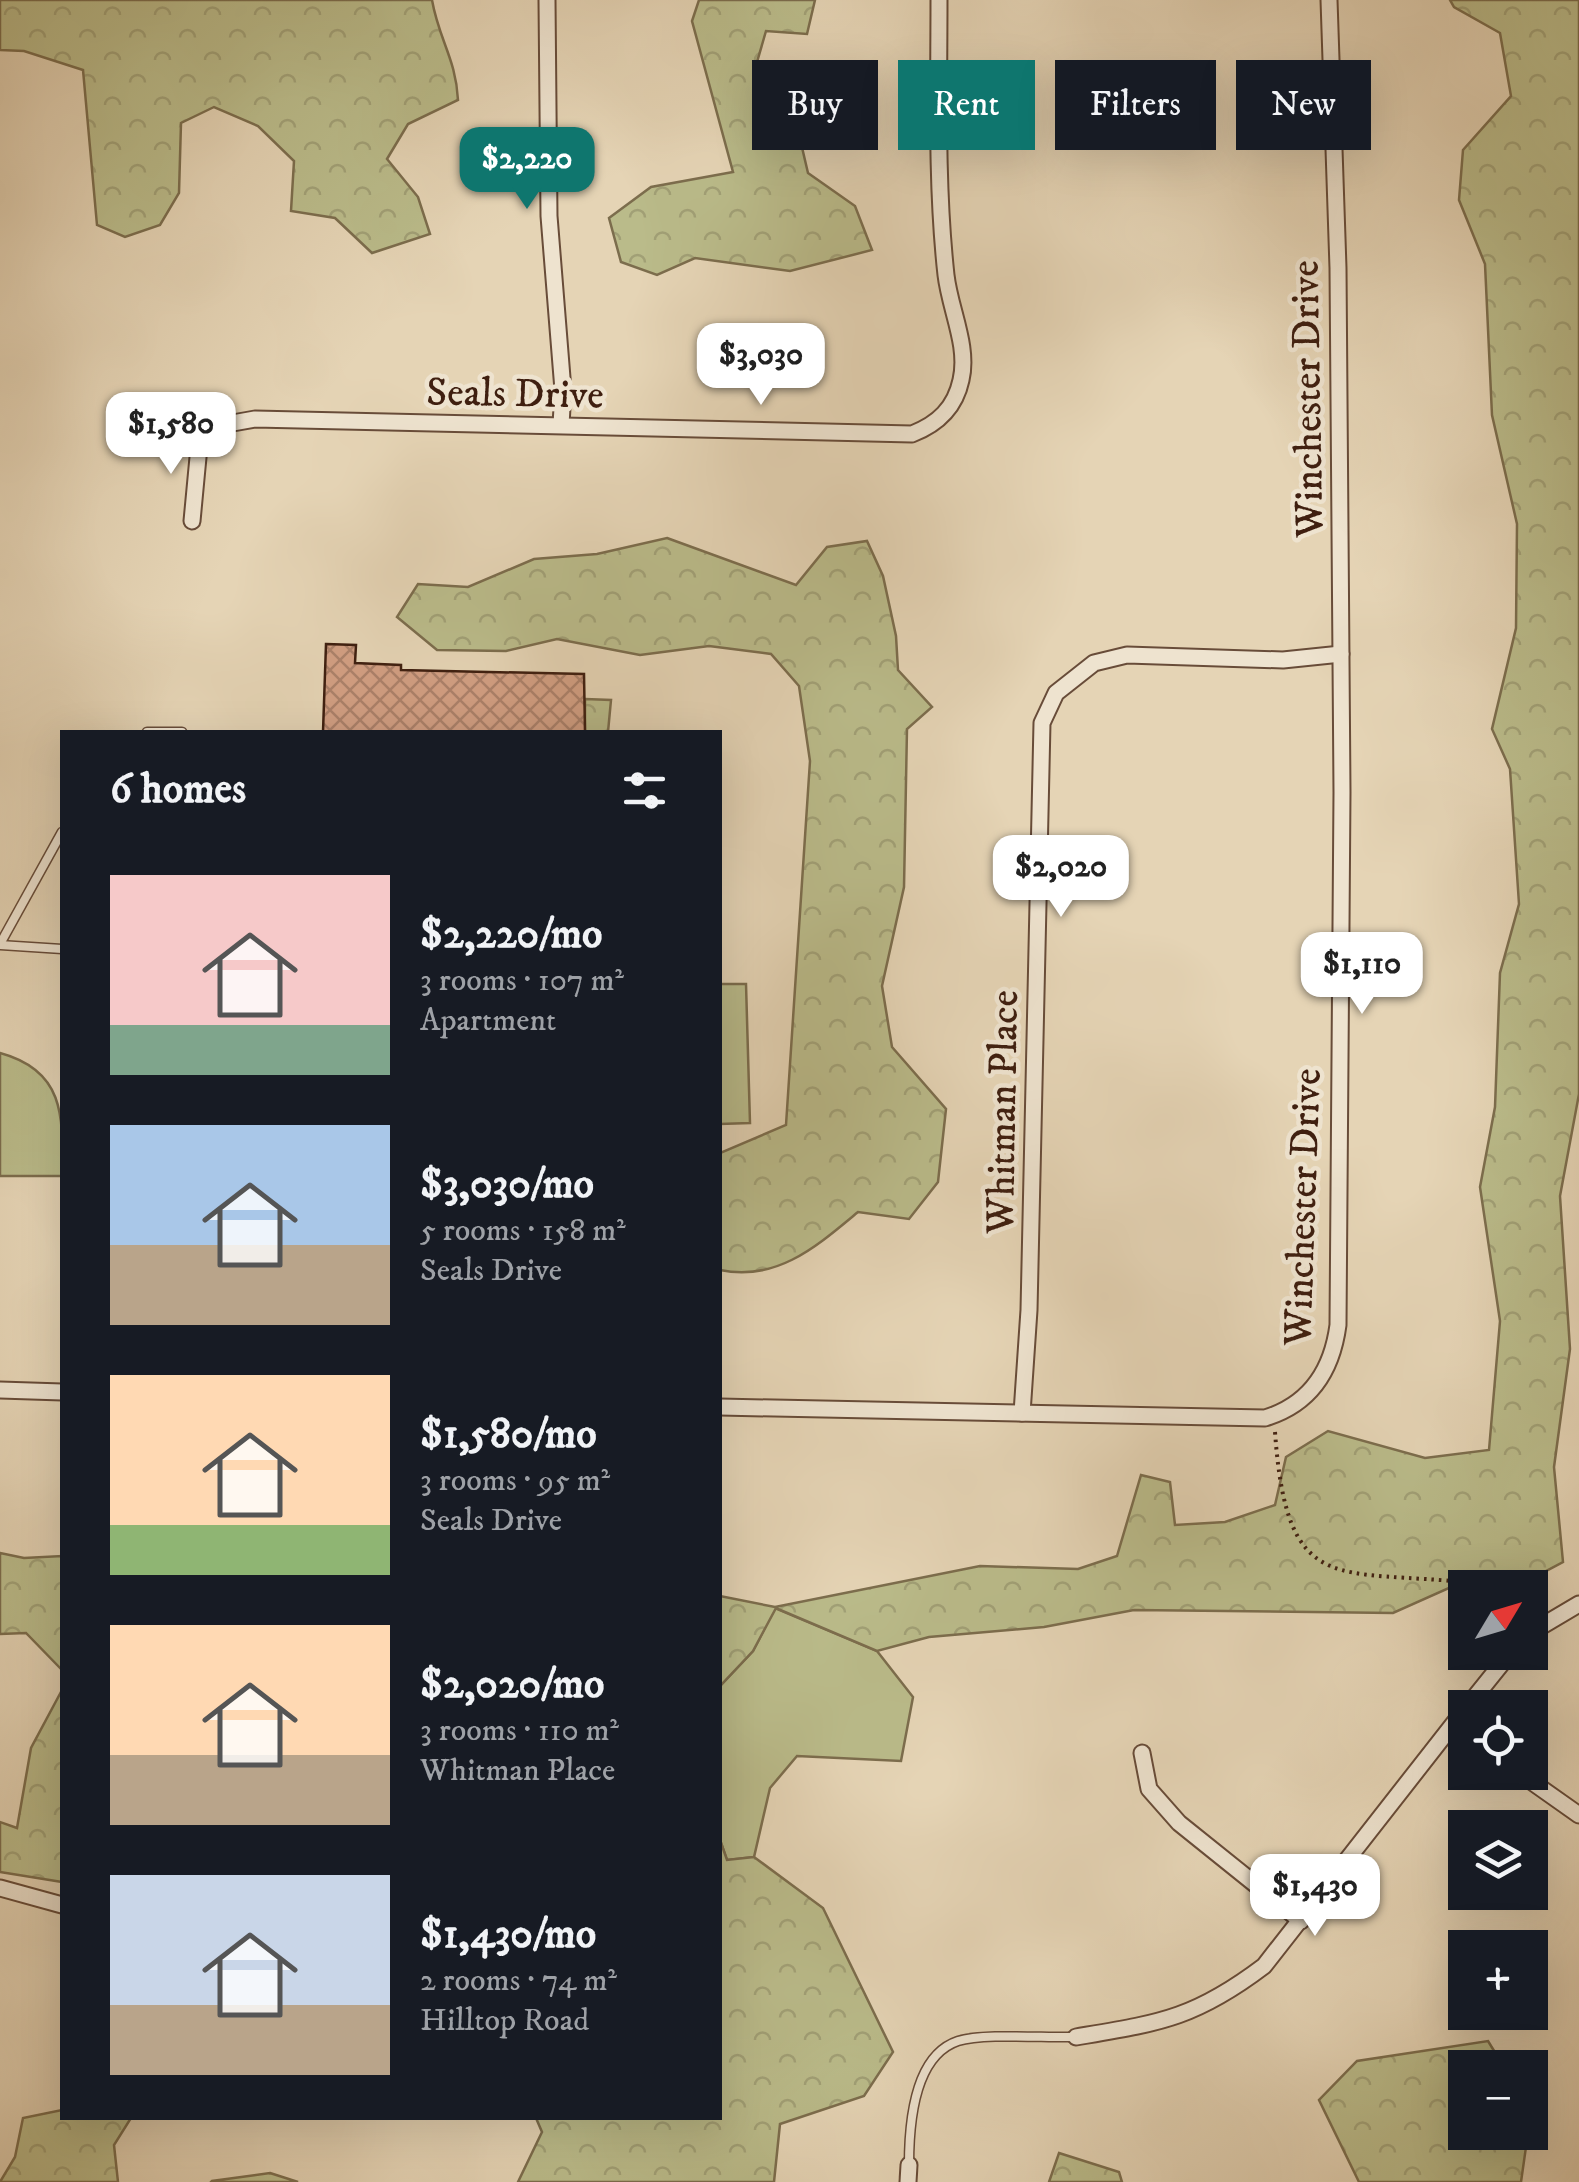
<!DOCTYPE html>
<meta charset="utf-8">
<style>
:root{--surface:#171b24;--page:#20242c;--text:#f1f3f6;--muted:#9ea1a6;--accent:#0f766e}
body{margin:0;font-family:"IM FELL DW Pica",serif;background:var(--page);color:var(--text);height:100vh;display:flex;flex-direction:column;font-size:38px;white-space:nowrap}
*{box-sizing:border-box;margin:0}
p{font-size:32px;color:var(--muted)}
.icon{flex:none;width:55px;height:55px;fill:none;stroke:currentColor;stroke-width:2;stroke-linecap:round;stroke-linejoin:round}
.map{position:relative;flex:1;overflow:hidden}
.details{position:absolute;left:60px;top:730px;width:662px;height:1390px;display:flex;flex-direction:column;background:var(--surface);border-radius:0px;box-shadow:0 10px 40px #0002}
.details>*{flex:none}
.hud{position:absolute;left:752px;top:60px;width:675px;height:90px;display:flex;gap:20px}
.needle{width:65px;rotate:52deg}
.buttons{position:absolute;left:1448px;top:1570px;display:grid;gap:20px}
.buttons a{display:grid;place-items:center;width:100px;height:100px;border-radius:0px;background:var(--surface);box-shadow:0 10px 40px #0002;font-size:50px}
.price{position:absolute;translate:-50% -85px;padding:0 22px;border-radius:20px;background:#fff;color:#222;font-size:32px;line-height:65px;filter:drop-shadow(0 2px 5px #0008)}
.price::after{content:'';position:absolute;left:50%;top:60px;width:30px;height:22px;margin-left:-15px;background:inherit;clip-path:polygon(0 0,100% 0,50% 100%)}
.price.current{background:var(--accent);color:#fff}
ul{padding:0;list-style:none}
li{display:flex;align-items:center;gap:30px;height:250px;padding:0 50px}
li span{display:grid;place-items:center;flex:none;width:280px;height:200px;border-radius:0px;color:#555}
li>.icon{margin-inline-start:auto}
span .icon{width:120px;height:120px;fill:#fffc;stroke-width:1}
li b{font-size:42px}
h2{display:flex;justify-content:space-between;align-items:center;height:120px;padding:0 50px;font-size:42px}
.tag{padding:0 35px;border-radius:0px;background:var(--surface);box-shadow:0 10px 40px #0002;font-size:35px;line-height:90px}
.tag.current{background:var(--accent);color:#fff}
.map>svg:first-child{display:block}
.grass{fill:#babb8a;stroke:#7c6d4d;stroke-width:2.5}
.forest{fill:url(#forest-crowns);stroke:#7c6d4d;stroke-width:2.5}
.building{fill:url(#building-cross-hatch);stroke:#3f1f10;stroke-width:2.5}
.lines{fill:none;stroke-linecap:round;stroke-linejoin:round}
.service-casing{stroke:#684c39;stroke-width:11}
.minor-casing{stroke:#684c39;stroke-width:19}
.path{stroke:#3f1f10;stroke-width:4;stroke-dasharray:2.5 5;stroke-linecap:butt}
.service{stroke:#eee3cf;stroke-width:8}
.minor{stroke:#eee3cf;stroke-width:15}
.labels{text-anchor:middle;stroke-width:9;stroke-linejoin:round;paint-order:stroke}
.street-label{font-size:40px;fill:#3f1f10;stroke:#eee3cf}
</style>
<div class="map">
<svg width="1579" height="2182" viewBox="0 0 1579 2182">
<defs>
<pattern id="forest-crowns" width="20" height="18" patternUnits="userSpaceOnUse" patternTransform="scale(2.5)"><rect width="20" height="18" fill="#babb8a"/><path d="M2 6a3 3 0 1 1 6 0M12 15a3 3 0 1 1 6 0" fill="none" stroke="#a1a076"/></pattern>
<pattern id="building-cross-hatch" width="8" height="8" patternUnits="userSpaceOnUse" patternTransform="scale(2.5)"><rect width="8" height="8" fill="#d29f83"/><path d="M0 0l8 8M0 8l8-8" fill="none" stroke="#ac816a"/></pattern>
</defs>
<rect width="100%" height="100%" fill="#e5d4b5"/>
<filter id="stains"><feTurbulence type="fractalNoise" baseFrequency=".002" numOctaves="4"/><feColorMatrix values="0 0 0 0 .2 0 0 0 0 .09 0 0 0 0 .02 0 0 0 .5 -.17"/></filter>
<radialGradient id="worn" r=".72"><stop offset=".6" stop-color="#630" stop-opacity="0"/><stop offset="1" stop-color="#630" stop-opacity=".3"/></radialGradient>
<g class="grass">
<polygon points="720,984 746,984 750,1123 720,1124"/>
<path d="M0 1053C66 1071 63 1118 62 1176H0Z"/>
<polygon points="775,1608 877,1651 913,1697 901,1761 797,1756 770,1788 754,1857 727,1860 720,1840 720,1686 753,1651"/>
</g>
<g class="forest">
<path d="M0 0H432C439 40 456 59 458 100L408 124 387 159 418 197 430 234 372 253 335 218 291 211 294 161 258 126 214 107 181 123 179 193 160 225 125 237 97 225 83 70 24 51 0 50Z"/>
<polygon points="699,0 815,0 807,34 766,31 755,69 768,106 793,109 808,173 855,206 872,250 790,271 695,258 657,275 621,262 609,218 651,187 733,172 692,21"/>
<polygon points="1450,0 1579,0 1579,1094 1560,1196 1570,1349 1554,1467 1563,1562 1516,1587 1460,1583 1393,1613 1134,1610 1044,1627 929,1637 877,1651 776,1608 753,1651 720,1686 720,1596 775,1607 980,1566 1078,1569 1117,1556 1141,1475 1170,1482 1175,1525 1225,1522 1275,1505 1286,1457 1328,1431 1425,1458 1489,1450 1500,1321 1480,1187 1495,1107 1500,973 1519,904 1510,769 1492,729 1516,628 1517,524 1492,415 1485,264 1459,200 1463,150 1511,96 1500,33 1454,7"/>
<path d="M667 538 796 585 827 547 867 541 883 576 896 636 898 670 932 707 907 729 904 887 882 986 892 1047 946 1109 938 1182 909 1219 858 1212C817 1246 777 1282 720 1270V1153L786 1125 810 761 799 686 771 654 709 646 640 655 557 639 506 651 437 650 397 617 418 584 468 587 534 559 597 554Z"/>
<polygon points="585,699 611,700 608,732 628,732 585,732"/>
<polygon points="0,1553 24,1558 62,1556 62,1670 26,1633 0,1634"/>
<polygon points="62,1690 62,1882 0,1872 0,1822 17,1828 31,1748"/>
<polygon points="720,1840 727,1860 754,1857 823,1908 893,2052 864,2096 780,2124 774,2182 518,2182 542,2132 536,2118 720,2118"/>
<polygon points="1488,2041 1504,2067 1465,2068 1465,2132 1528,2133 1521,2182 1359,2182 1319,2100 1357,2061"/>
<polygon points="62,2110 62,2118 131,2118 114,2145 118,2182 0,2182 15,2157 23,2118"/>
<polygon points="1059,2153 1119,2172 1122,2182 1049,2182"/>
<polygon points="270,2173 298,2182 211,2182 212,2181"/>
</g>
<polygon class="building" points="326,644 356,645 355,663 401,665 401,670 584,674 585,732 323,732"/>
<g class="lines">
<g class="service-casing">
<g id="service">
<polyline points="147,732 182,732"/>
<polyline points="0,944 62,832"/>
<polyline points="0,945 62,949"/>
<path d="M909 2165C909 2127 913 2056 958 2041 984 2033 1045 2038 1076 2037"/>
</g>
</g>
<g class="minor-casing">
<g id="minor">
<polyline points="547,0 549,216 563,390 561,425"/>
<path d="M192 521 200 436 227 424 255 419 912 434C938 424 955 408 961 380 969 346 950 310 946 275 936 184 939 92 939 0"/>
<polyline points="0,1390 62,1392"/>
<path d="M720 1407 1265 1418C1311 1404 1332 1370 1338 1325L1342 792 1338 268 1329 0"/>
<polyline points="1022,1413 1029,1310 1042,723 1056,693 1094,663 1127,655 1283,660 1341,654"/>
<polyline points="1530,1633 1579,1604"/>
<polyline points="1466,1708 1511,1652"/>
<polyline points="1142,1753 1149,1789 1179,1823 1301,1921"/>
<polyline points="1518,1772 1579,1815"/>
<polyline points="0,1888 62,1905"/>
<path d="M1076 2037C1159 2023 1194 2019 1264 1966L1465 1709"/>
<polyline points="908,2182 909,2165"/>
</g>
</g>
<path class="path" d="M1275 1432C1287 1599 1336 1568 1473 1583L1483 1588"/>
<use href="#service" class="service"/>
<use href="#minor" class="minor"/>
</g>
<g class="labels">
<g class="street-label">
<text transform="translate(515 392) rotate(1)" y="14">Seals Drive</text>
<text transform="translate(1306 399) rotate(-91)" y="14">Winchester Drive</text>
<text transform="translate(1001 1112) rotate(-89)" y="14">Whitman Place</text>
<text transform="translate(1301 1207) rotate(-88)" y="14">Winchester Drive</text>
</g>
</g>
<rect width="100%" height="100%" filter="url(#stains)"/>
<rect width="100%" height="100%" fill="url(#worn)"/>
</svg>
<div class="buttons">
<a><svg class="needle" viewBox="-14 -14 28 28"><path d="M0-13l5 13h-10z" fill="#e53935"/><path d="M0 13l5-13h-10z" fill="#9ea1a6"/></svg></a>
<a><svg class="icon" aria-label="locate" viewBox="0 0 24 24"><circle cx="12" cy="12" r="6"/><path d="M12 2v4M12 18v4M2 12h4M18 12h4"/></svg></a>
<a><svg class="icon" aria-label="layers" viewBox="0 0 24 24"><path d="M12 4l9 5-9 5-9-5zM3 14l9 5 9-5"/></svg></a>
<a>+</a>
<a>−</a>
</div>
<b class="price current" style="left:527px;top:212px">$2,220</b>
<b class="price" style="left:761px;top:408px">$3,030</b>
<b class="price" style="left:171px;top:477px">$1,580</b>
<b class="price" style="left:1061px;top:920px">$2,020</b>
<b class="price" style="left:1362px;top:1017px">$1,110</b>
<b class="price" style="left:1315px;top:1939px">$1,430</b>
<div class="hud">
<a class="tag">Buy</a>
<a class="tag current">Rent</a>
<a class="tag">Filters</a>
<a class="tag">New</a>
</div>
<section class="details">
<h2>6 homes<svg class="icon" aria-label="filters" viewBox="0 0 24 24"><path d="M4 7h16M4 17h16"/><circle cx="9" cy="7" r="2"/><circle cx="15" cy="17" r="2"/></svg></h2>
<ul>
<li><span style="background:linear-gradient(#f6c9c9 75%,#7fa58c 0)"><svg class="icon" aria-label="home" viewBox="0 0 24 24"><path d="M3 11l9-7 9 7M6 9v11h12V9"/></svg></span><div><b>$2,220/mo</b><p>3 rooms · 107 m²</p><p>Apartment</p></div></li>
<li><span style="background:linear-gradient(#a9c7e8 60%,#b9a48a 0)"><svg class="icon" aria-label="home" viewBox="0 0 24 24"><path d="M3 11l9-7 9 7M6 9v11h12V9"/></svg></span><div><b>$3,030/mo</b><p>5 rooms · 158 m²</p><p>Seals Drive</p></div></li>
<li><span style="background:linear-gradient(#ffd9b3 75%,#8fb573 0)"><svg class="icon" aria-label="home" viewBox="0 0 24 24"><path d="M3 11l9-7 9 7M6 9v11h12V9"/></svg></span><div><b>$1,580/mo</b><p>3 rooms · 95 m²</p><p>Seals Drive</p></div></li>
<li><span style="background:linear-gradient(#ffd9b3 65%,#b9a48a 0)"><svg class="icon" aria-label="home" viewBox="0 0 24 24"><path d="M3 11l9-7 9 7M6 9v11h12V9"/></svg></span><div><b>$2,020/mo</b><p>3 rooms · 110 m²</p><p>Whitman Place</p></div></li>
<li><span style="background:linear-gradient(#c9d6e8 65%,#b9a48a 0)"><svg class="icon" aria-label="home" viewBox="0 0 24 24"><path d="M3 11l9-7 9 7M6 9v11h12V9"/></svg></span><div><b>$1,430/mo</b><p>2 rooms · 74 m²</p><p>Hilltop Road</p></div></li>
</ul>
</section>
</div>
